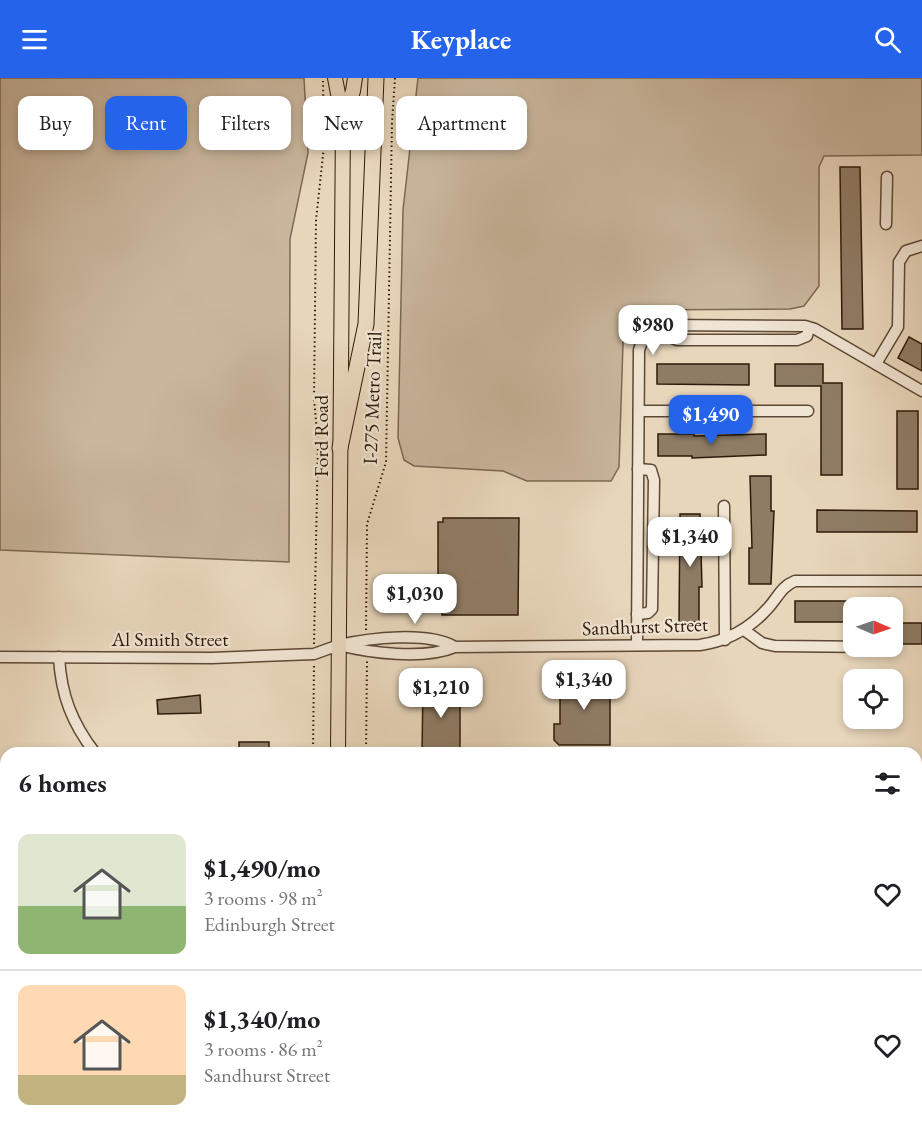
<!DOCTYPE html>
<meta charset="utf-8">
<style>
:root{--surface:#fff;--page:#f2f2f2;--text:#202124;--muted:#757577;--line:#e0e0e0;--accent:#2563eb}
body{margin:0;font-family:"EB Garamond",serif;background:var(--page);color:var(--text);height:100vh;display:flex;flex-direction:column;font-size:22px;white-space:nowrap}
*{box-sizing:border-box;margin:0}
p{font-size:20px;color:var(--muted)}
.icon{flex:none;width:33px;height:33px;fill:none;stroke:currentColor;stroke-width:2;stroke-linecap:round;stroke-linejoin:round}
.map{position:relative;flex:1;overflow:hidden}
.sheet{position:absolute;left:0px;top:669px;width:922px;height:384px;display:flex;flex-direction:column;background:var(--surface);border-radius:18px 18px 0 0;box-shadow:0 3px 9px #0003}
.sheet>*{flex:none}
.guide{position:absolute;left:18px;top:18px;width:600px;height:54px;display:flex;gap:12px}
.needle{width:39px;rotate:92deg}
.tools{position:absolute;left:843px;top:519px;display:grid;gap:12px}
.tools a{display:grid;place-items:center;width:60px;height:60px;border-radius:12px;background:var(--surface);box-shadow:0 3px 9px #0003;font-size:30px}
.price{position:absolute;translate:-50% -51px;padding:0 14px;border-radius:12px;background:#fff;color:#222;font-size:20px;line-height:39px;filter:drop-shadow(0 2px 3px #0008)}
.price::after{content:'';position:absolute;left:50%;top:36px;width:18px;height:14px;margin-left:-9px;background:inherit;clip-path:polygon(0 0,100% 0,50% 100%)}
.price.current{background:var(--accent);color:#fff}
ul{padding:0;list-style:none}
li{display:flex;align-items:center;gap:18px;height:150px;padding:0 18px}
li+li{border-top:2px solid var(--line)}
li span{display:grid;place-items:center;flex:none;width:168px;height:120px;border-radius:12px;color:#555}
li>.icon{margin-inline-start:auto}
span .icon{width:72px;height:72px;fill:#fffc;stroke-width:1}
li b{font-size:26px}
h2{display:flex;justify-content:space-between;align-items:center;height:72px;padding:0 18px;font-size:26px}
.tag{padding:0 21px;border-radius:12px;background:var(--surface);box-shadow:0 3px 9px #0003;font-size:21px;line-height:54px}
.tag.current{background:var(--accent);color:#fff}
header{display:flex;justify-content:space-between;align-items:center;height:78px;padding:0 18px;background:var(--accent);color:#fff;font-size:27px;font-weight:700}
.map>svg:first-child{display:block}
.green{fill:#c9b69d;stroke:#7c6852;stroke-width:1.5}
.water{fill:#a9967e;stroke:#78644f;stroke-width:1.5}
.building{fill:#8f7c65;stroke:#2f1a08;stroke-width:1.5}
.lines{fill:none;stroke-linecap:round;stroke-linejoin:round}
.minor-casing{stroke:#5d4935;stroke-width:13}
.major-casing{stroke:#2f1a08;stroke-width:16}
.highway-casing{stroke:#2f1a08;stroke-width:17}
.path{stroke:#2f1a08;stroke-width:2;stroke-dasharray:1.5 3;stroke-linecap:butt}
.minor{stroke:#f0e4d3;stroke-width:10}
.major{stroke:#e8d6bb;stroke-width:14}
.highway{stroke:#e8d6bb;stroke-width:15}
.labels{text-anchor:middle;stroke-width:4.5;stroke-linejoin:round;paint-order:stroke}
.street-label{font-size:20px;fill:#2f1a08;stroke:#f0e4d3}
</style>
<header><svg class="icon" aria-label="menu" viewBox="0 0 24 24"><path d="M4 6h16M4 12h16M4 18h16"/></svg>Keyplace<svg class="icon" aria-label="search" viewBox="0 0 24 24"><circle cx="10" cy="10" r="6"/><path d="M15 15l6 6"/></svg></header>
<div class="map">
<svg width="922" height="1053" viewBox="0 0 922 1053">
<rect width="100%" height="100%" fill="#e8d6bb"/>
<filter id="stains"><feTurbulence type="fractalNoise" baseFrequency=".00333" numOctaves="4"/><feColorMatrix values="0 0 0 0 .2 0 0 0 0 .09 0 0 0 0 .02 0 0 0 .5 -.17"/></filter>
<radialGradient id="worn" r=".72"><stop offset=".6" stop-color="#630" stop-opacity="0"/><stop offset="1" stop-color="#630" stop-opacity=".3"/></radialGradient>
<g class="green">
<polygon points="0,0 304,0 308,75 290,161 289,484 0,472"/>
<polygon points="418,0 922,0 922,77 824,78 819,89 819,208 804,228 790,231 630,232 624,235 619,389 611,403 527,403 503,393 414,388 404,382 398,360 403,132"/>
</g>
<polygon class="water" points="917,917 922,918 922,997 917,1001"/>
<g class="building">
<polygon points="840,89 860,89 863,251 842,251"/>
<polygon points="909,259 922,266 922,293 898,280"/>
<polygon points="657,286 749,286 749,307 657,306"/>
<polygon points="775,286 823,286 823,305 842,305 842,397 821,397 821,308 775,308"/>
<rect x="897" y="333" width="21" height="78"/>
<polygon points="658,356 694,356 694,358 766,356 766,377 692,380 692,378 658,378"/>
<polygon points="750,398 771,398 771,433 774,433 771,506 749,506 749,470 752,470"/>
<polygon points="817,432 917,433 917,454 817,454"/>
<polygon points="680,436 700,436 702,509 699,509 699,544 679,544"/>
<polygon points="443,440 519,440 518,537 442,537 442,528 438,528 438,444 443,444"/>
<rect x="795" y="523" width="59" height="21"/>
<polygon points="900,545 922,545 922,566 899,566"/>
<polygon points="601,591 610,591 610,667 559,667 554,662 554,646 560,646 560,598 601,598"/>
<polygon points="423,607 460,607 460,675 422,675"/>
<polygon points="200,617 201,635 158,636 157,622"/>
<rect x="239" y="664" width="30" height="11"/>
</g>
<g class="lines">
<g class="minor-casing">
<g id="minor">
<polyline points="886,146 887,99"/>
<polyline points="669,247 670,259 677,262 797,262 807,258 809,250"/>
<polyline points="876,286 898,249 899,184 906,173 922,168"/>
<polyline points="639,333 808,333"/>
<polyline points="724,428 725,562"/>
<polyline points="637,536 648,535 652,531 654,402 651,392 638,391"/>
<polyline points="744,552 762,565 775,568 879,569"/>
<polyline points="637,567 639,272 645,255 662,247 805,248 815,251 922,313"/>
<path d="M455 569C428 553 370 560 339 567 370 575 424 582 455 569L700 567C728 563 750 551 769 529 778 519 782 508 795 503H922"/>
<polyline points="0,579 212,580 314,576 339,567"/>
<path d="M59 579C61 617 72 645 95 675"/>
<polyline points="0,739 6,739"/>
<polyline points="916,744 922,744"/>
<polyline points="0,1043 6,1043"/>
<polyline points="33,1047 45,1052 238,1053 253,1047"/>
<polyline points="428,1047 439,1053"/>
<polyline points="25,1053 25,1047"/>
<polyline points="832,1053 832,1047"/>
</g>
</g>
<g class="major-casing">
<g id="major">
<polyline points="335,0 343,42 338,675"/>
<polyline points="344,40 353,13 355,0"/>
<polyline points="332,1053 332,1047"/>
</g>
</g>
<g class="highway-casing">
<polyline id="highway" points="340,370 366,246 376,0"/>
</g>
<g class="path">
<polyline points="366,552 367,446 386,384 392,45 395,0"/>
<polyline points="314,566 318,365 314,321 316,142 324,68 323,3"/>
<polyline points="313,675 314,587"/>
<polyline points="366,675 367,582"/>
</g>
<use href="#minor" class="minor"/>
<use href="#major" class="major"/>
<use href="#highway" class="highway"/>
</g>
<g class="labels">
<g class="street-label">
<text transform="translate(372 320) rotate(-88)" y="7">I-275 Metro Trail</text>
<text transform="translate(321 358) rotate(-90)" y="7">Ford Road</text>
<text transform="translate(645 548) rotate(-2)" y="7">Sandhurst Street</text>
<text x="170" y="568">Al Smith Street</text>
</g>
</g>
<rect width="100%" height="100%" filter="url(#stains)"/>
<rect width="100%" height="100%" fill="url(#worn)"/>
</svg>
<div class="tools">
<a><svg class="needle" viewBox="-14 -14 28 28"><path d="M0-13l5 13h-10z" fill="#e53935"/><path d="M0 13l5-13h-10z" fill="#757577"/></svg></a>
<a><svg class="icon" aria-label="locate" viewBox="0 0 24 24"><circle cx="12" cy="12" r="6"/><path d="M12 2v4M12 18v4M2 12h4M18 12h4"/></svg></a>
</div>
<b class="price" style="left:653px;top:278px">$980</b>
<b class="price current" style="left:711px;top:368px">$1,490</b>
<b class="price" style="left:690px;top:490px">$1,340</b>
<b class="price" style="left:415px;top:547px">$1,030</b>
<b class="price" style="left:584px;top:633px">$1,340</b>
<b class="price" style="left:441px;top:641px">$1,210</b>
<div class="guide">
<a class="tag">Buy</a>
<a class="tag current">Rent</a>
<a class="tag">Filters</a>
<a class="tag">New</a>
<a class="tag">Apartment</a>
</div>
<section class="sheet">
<h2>6 homes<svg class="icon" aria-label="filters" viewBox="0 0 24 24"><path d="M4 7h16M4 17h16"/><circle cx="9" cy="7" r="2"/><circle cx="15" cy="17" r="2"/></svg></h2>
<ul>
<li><span style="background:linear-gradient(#dfe7d0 60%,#8fb573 0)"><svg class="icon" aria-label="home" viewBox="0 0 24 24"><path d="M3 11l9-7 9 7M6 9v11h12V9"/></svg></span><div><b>$1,490/mo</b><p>3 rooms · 98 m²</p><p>Edinburgh Street</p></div><svg class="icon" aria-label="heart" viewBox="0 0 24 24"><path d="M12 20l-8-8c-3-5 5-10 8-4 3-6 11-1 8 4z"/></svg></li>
<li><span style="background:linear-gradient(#ffd9b3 75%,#c2b280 0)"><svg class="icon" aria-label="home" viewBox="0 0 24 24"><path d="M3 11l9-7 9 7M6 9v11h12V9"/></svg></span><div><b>$1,340/mo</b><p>3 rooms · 86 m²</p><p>Sandhurst Street</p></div><svg class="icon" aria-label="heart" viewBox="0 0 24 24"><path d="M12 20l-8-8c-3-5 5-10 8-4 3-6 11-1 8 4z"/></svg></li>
</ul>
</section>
</div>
